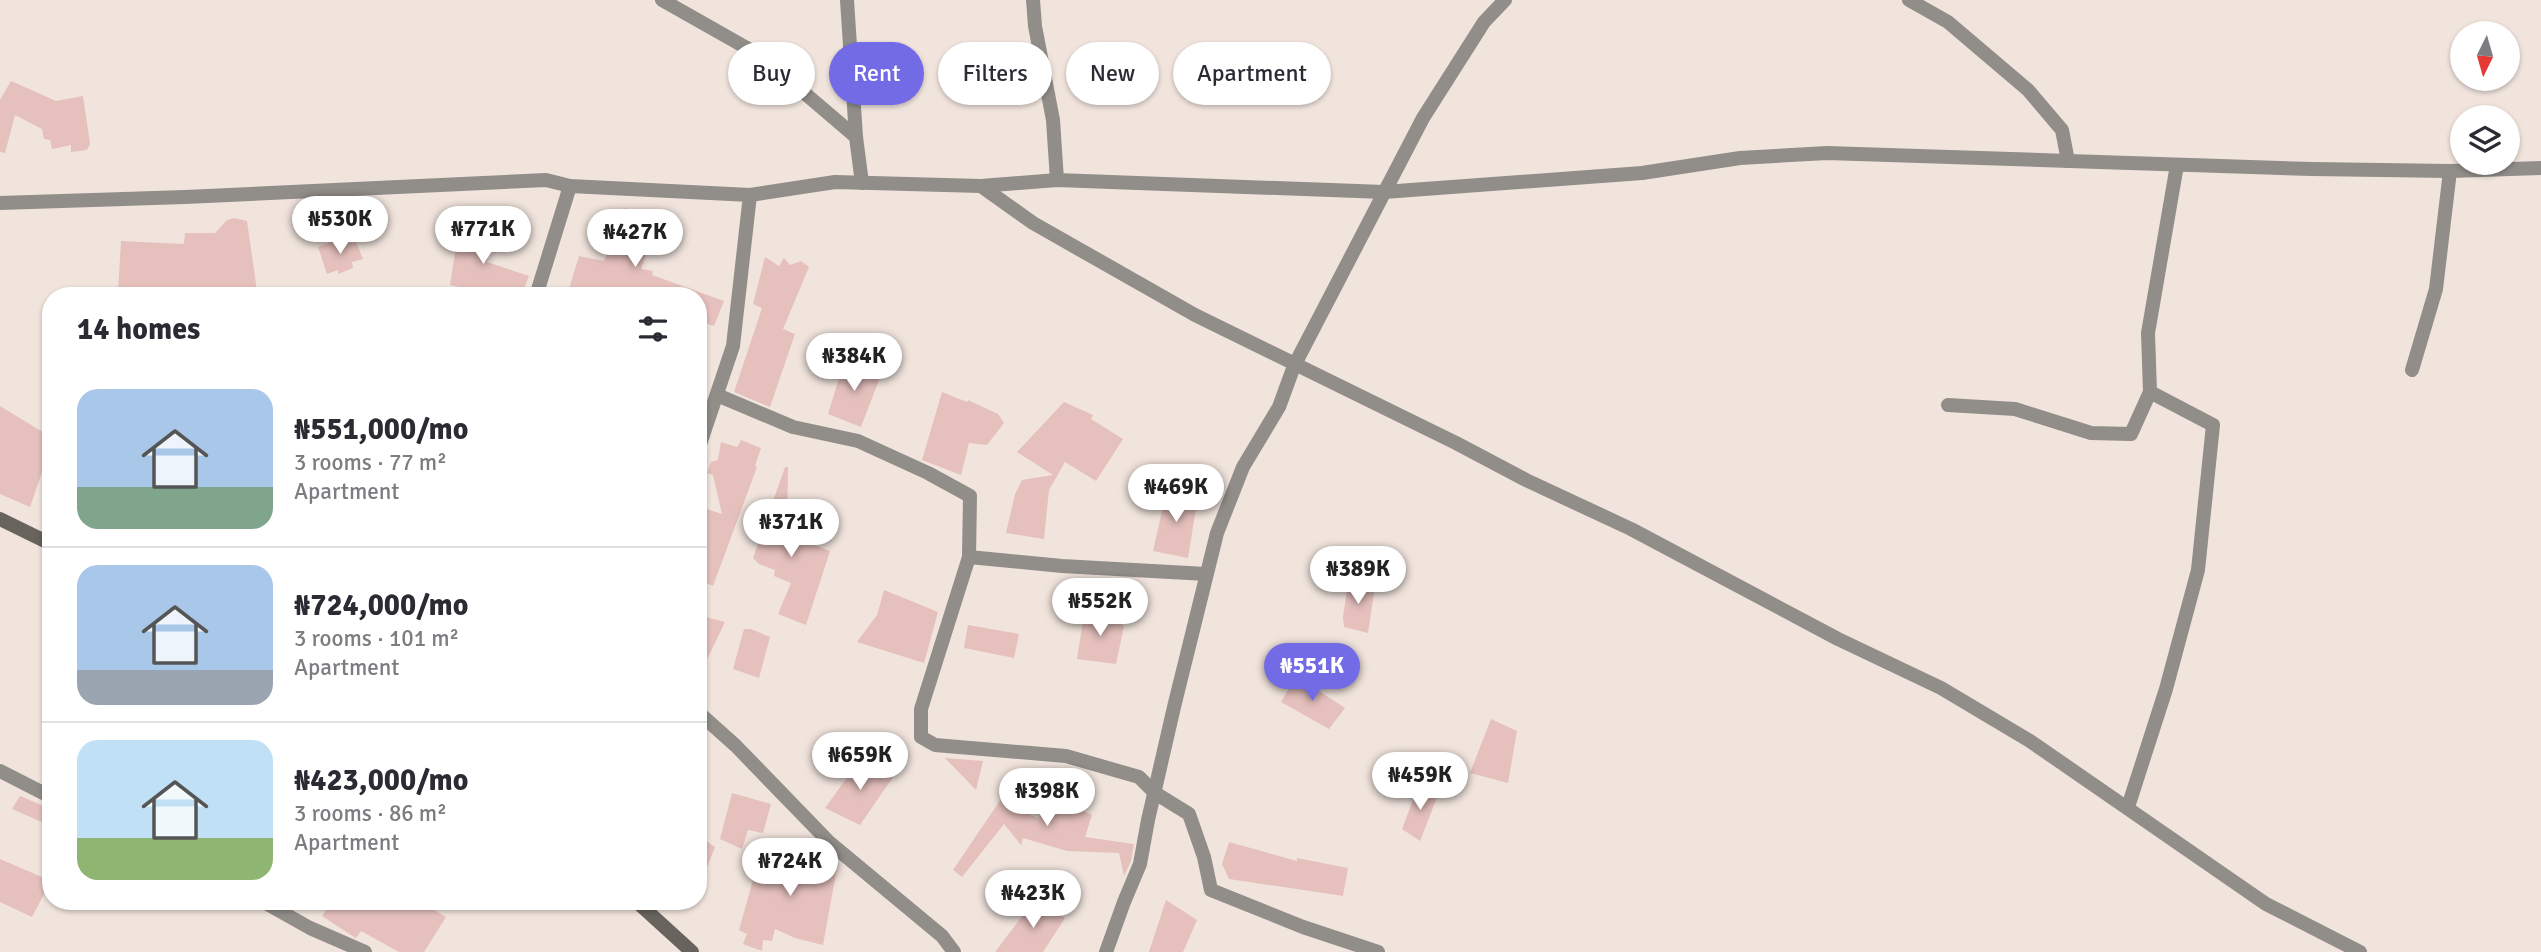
<!DOCTYPE html>
<meta charset="utf-8">
<style>
:root{--surface:#fff;--page:#f7f7f7;--text:#2b2b33;--muted:#7c7c81;--line:#e1e1e2;--accent:#736ae5}
body{margin:0;font-family:Signika,sans-serif;background:var(--page);color:var(--text);height:100vh;display:flex;flex-direction:column;font-size:26px;white-space:nowrap}
*{box-sizing:border-box;margin:0}
p{font-size:23px;color:var(--muted)}
.icon{flex:none;width:38px;height:38px;fill:none;stroke:currentColor;stroke-width:2;stroke-linecap:round;stroke-linejoin:round}
.map{position:relative;flex:1;overflow:hidden}
.side{position:absolute;left:42px;top:287px;width:665px;height:623px;display:flex;flex-direction:column;background:var(--surface);border-radius:28px;box-shadow:0 2px 5px #0004}
.side>*{flex:none}
.hud{position:absolute;left:728px;top:42px;width:665px;height:63px;display:flex;gap:14px}
.needle{width:46px;rotate:185deg}
.buttons{position:absolute;left:2450px;top:21px;display:grid;gap:14px}
.buttons a{display:grid;place-items:center;width:70px;height:70px;border-radius:50%;background:var(--surface);box-shadow:0 2px 5px #0004;font-size:35px}
.price{position:absolute;translate:-50% -60px;padding:0 16px;border-radius:24px;background:#fff;color:#222;font-size:23px;line-height:46px;filter:drop-shadow(0 2px 4px #0008)}
.price::after{content:'';position:absolute;left:50%;top:42px;width:21px;height:16px;margin-left:-10px;background:inherit;clip-path:polygon(0 0,100% 0,50% 100%)}
.price.active{background:var(--accent);color:#fff}
ul{padding:0;list-style:none}
li{display:flex;align-items:center;gap:21px;height:175px;padding:0 35px}
li+li{border-top:2px solid var(--line)}
li span{display:grid;place-items:center;flex:none;width:196px;height:140px;border-radius:21px;color:#555}
li>.icon{margin-inline-start:auto}
span .icon{width:84px;height:84px;fill:#fffc;stroke-width:1}
li b{font-size:30px}
h2{display:flex;justify-content:space-between;align-items:center;height:84px;padding:0 35px;font-size:30px}
.pill{padding:0 24px;border-radius:32px;background:var(--surface);box-shadow:0 2px 5px #0004;font-size:24px;line-height:63px}
.pill.active{background:var(--accent);color:#fff}
.map>svg:first-child{display:block}
.building{fill:#e5c0bd}
.lines{fill:none;stroke-linecap:round;stroke-linejoin:round}
.minor{stroke:#918d89;stroke-width:14}
.secondary{stroke:#68635c;stroke-width:14}
</style>
<div class="map">
<svg width="2541" height="952" viewBox="0 0 2541 952">
<rect width="100%" height="100%" fill="#f1e4dd"/>
<g class="building">
<polygon points="11,81 56,101 83,96 90,144 87,150 71,152 71,145 52,149 50,140 44,139 42,129 15,115 5,153 0,152 0,100"/>
<polygon points="625,208 658,219 641,269 653,271 652,275 724,301 714,326 698,321 698,296 604,296 569,289 579,256 604,261"/>
<polygon points="234,218 247,221 257,291 213,296 118,293 121,241 184,244 185,233 215,233 227,220"/>
<polygon points="459,227 493,230 487,262 529,276 521,296 500,296 482,289 482,292 450,285"/>
<polygon points="341,238 344,243 356,242 363,259 352,262 353,268 338,274 338,270 327,274 318,247"/>
<polygon points="765,257 779,266 784,258 790,265 801,261 809,267 783,329 795,334 770,407 734,392 762,308 753,304"/>
<polygon points="844,362 882,372 861,427 828,414"/>
<polygon points="942,392 967,402 968,400 998,414 1004,423 987,445 969,443 961,475 922,460"/>
<polygon points="1064,402 1093,415 1091,419 1123,439 1096,481 1065,462 1049,490 1044,539 1006,533 1015,494 1022,480 1053,475 1017,452"/>
<polygon points="0,406 51,437 51,446 30,507 0,494"/>
<polygon points="741,440 761,448 755,466 757,467 713,586 698,579 698,506 722,514 713,475 707,473 711,462 718,460 721,442 737,447"/>
<polygon points="785,467 788,467 787,535 830,551 806,625 778,614 791,583 774,576 775,570 759,564 753,558"/>
<polygon points="1167,489 1198,496 1188,558 1153,551"/>
<polygon points="1349,577 1368,585 1374,593 1368,633 1344,627 1343,617"/>
<polygon points="884,590 938,612 924,663 857,642 877,615"/>
<polygon points="1084,614 1119,615 1119,623 1124,626 1116,664 1077,659"/>
<polygon points="698,615 725,622 698,678"/>
<polygon points="968,625 1019,634 1014,658 964,648"/>
<polygon points="744,629 751,629 770,637 759,678 733,669"/>
<polygon points="1296,676 1345,708 1329,729 1281,702"/>
<polygon points="1491,719 1517,731 1508,783 1470,773"/>
<polygon points="861,758 893,777 860,825 825,808"/>
<polygon points="945,758 983,761 976,790"/>
<polygon points="1047,784 1089,793 1082,810 1092,815 1085,837 1134,844 1131,861 1124,876 1119,853 1067,851 1023,838 1021,845 1004,824 962,877 953,870 1001,799 1039,819"/>
<polygon points="1419,784 1438,795 1420,841 1402,829"/>
<polygon points="732,793 771,804 763,833 748,830 742,849 720,839"/>
<polygon points="20,796 51,809 51,826 12,809"/>
<polygon points="698,835 715,847 699,887 698,887"/>
<polygon points="780,839 803,846 800,855 832,858 838,862 823,945 795,938 775,929 772,941 763,940 762,951 743,944 747,934 739,930 757,866 771,870"/>
<polygon points="1229,842 1297,861 1297,858 1348,868 1343,896 1229,879 1222,864"/>
<polygon points="0,859 51,881 32,917 0,902"/>
<polygon points="1035,899 1065,918 1043,952 995,952"/>
<polygon points="1166,900 1197,920 1183,952 1149,952"/>
<polygon points="333,901 419,901 446,917 424,952 399,952 361,931 356,938 354,937 322,916"/>
</g>
<g class="lines">
<g class="minor">
<polyline points="662,0 761,56 856,137 862,183"/>
<polyline points="847,0 856,137"/>
<polyline points="1033,0 1035,26 1053,120 1057,180"/>
<polyline points="1909,0 1948,22 2028,90 2062,130 2068,161"/>
<polyline points="981,186 1033,223 1195,315 1456,443 1526,480 1631,529 1838,639 1941,688 2030,741 2266,904 2360,952"/>
<polyline points="0,203 185,197 546,180 570,186 750,195 835,182 981,186 1057,180 1384,192 1642,173 1740,158 1827,153 2312,169 2450,171 2541,168"/>
<polyline points="536,296 570,186"/>
<polyline points="2412,370 2436,289 2450,171"/>
<polyline points="717,395 793,427 858,441 928,473 970,496 969,557 921,709 921,737 935,745 1066,756 1139,777 1155,793 1189,814 1204,857 1211,890 1303,927 1378,952"/>
<polyline points="1948,405 2015,409 2091,433 2131,434 2150,392"/>
<polyline points="698,450 733,346 750,195"/>
<polyline points="969,557 1062,566 1206,574"/>
<polyline points="698,712 736,746 830,843 942,936 954,952"/>
<polyline points="0,771 51,797"/>
<polyline points="2128,807 2166,689 2198,570 2213,425 2150,392 2148,333 2177,165"/>
<polyline points="262,901 310,928 365,952"/>
<polyline points="1106,952 1124,902 1140,864 1148,820 1174,707 1217,533 1243,467 1279,407 1294,366 1423,118 1484,22 1505,0"/>
</g>
<g class="secondary">
<polyline points="0,519 51,544"/>
<polyline points="636,901 692,952"/>
</g>
</g>
</svg>
<div class="buttons">
<a><svg class="needle" viewBox="-14 -14 28 28"><path d="M0-13l5 13h-10z" fill="#e53935"/><path d="M0 13l5-13h-10z" fill="#7c7c81"/></svg></a>
<a><svg class="icon" aria-label="layers" viewBox="0 0 24 24"><path d="M12 4l9 5-9 5-9-5zM3 14l9 5 9-5"/></svg></a>
</div>
<b class="price" style="left:340px;top:256px">₦530K</b>
<b class="price" style="left:483px;top:266px">₦771K</b>
<b class="price" style="left:635px;top:269px">₦427K</b>
<b class="price" style="left:854px;top:393px">₦384K</b>
<b class="price" style="left:1176px;top:524px">₦469K</b>
<b class="price" style="left:791px;top:559px">₦371K</b>
<b class="price" style="left:1358px;top:606px">₦389K</b>
<b class="price" style="left:1100px;top:638px">₦552K</b>
<b class="price active" style="left:1312px;top:703px">₦551K</b>
<b class="price" style="left:860px;top:792px">₦659K</b>
<b class="price" style="left:1420px;top:812px">₦459K</b>
<b class="price" style="left:1047px;top:828px">₦398K</b>
<b class="price" style="left:790px;top:898px">₦724K</b>
<b class="price" style="left:1033px;top:930px">₦423K</b>
<div class="hud">
<a class="pill">Buy</a>
<a class="pill active">Rent</a>
<a class="pill">Filters</a>
<a class="pill">New</a>
<a class="pill">Apartment</a>
</div>
<section class="side">
<h2>14 homes<svg class="icon" aria-label="filters" viewBox="0 0 24 24"><path d="M4 7h16M4 17h16"/><circle cx="9" cy="7" r="2"/><circle cx="15" cy="17" r="2"/></svg></h2>
<ul>
<li><span style="background:linear-gradient(#a9c7e8 70%,#7fa58c 0)"><svg class="icon" aria-label="home" viewBox="0 0 24 24"><path d="M3 11l9-7 9 7M6 9v11h12V9"/></svg></span><div><b>₦551,000/mo</b><p>3 rooms · 77 m²</p><p>Apartment</p></div></li>
<li><span style="background:linear-gradient(#a9c7e8 75%,#9aa5b1 0)"><svg class="icon" aria-label="home" viewBox="0 0 24 24"><path d="M3 11l9-7 9 7M6 9v11h12V9"/></svg></span><div><b>₦724,000/mo</b><p>3 rooms · 101 m²</p><p>Apartment</p></div></li>
<li><span style="background:linear-gradient(#bfe0f5 70%,#8fb573 0)"><svg class="icon" aria-label="home" viewBox="0 0 24 24"><path d="M3 11l9-7 9 7M6 9v11h12V9"/></svg></span><div><b>₦423,000/mo</b><p>3 rooms · 86 m²</p><p>Apartment</p></div></li>
</ul>
</section>
</div>
